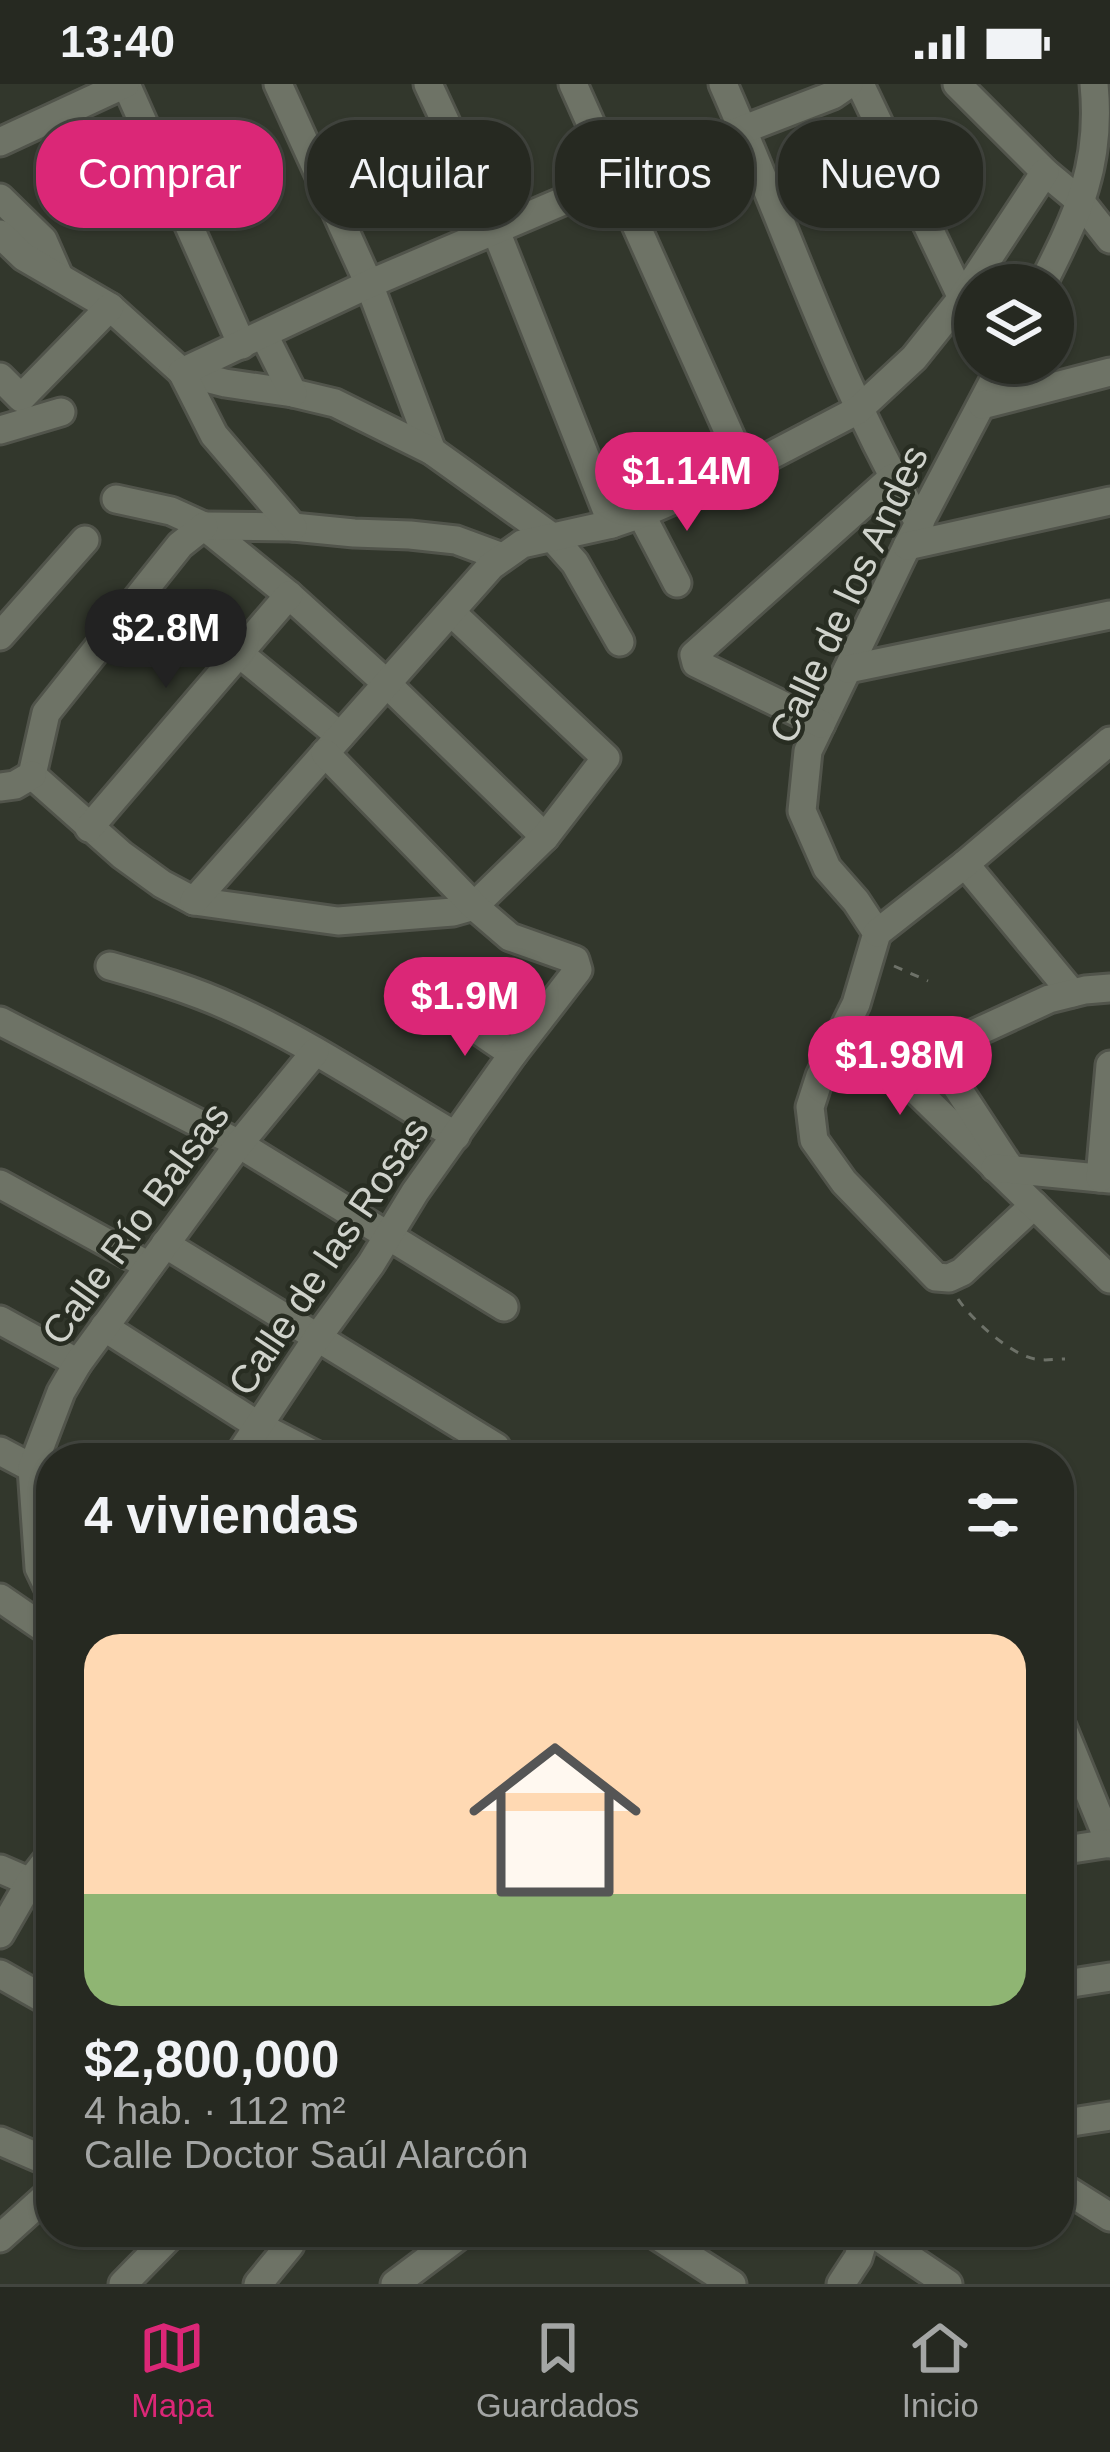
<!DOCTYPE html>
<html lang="es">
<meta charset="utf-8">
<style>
:root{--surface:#262921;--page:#2e312a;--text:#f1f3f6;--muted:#a4a6a5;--line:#42453f;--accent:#db2777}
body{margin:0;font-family:Helvetica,sans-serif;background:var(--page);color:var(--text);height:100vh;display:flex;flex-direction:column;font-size:45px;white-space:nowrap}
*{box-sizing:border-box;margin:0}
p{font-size:39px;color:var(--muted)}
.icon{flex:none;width:66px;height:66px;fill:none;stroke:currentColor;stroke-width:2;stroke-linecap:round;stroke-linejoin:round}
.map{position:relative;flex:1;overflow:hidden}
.side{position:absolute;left:36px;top:1359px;width:1038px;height:804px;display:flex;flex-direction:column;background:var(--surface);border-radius:48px;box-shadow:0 3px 9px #0004,0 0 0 3px var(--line)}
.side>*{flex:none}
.guide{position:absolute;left:36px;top:36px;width:1038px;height:108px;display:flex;gap:24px}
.fabs{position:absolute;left:954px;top:180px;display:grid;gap:24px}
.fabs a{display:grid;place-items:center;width:120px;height:120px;border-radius:50%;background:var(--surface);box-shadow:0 3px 9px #0004,0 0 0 3px var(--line);font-size:60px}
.price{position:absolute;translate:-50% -102px;padding:0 27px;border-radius:42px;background:var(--accent);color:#fff;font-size:39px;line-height:78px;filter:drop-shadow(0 3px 6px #0008)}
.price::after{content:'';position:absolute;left:50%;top:72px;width:36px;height:27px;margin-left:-18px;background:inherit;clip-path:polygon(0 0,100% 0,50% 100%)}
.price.active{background:#222;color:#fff}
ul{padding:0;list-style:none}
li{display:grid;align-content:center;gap:24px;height:636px;padding:0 48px}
li span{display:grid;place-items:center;height:372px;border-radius:36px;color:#555}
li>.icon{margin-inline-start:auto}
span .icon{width:216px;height:216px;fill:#fffc;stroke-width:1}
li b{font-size:51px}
h2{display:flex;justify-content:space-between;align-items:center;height:144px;padding:0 48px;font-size:51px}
.chip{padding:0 42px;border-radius:48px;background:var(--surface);box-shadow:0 3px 9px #0004,0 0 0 3px var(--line);font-size:42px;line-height:108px}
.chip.active{background:var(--accent);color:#fff}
.status{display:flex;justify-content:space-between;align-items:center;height:84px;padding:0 60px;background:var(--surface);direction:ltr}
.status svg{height:33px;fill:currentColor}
.tab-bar{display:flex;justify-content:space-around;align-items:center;height:168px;border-top:3px solid var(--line);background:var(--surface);font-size:33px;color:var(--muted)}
.tab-bar a{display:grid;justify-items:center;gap:6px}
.tab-bar .active{color:var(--accent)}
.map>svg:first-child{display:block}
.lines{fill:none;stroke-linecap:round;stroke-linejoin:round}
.minor-casing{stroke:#51544b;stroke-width:33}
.path{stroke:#6d7168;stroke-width:3;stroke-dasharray:9 9;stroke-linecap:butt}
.minor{stroke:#6e7366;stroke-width:27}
.labels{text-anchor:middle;stroke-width:9;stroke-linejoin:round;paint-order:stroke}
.street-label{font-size:39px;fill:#d0d3cc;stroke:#282d22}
</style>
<div class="status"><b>13:40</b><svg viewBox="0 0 49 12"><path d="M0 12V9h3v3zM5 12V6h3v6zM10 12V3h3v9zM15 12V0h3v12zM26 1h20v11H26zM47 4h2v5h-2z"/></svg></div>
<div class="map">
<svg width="1110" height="2200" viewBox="0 0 1110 2200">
<rect width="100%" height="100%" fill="#32372c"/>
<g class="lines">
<g class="minor-casing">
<g id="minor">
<polyline points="126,0 242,261"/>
<polyline points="278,0 369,200 432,367"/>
<polyline points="428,0 496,147 612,440"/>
<polyline points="573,0 745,385"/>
<path d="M723 0C788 147 838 301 920 440"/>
<polyline points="860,0 962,214"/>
<polyline points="957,0 1045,88 1081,118 1110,155"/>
<polyline points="0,58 125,0"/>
<polyline points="0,114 43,156 58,190"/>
<polyline points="0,150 24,173 110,223 182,288 225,299 293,309 335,319 432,367 552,453 575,479 620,558"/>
<path d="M1042 201C1078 130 1102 81 1094 0"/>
<polyline points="264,251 293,309"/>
<polyline points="1003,279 907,462 808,667 802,727 827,784 856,817 877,849 856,920 820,992 810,1023 814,1056 844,1098 936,1193 949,1194 962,1188 1034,1121"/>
<polyline points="0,293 21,314 110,223"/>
<polyline points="982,321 1110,288"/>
<polyline points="0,346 61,328"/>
<polyline points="116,415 171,427 204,442 289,511 386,599 545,753"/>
<polyline points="641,430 677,499"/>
<polyline points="204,442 293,443 354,449 410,451 456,456 502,473"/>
<polyline points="293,443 214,351 182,288 369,200 617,94 833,11 849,0"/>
<polyline points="907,462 1110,417"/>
<polyline points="0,552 85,456"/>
<polyline points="240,570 340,652"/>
<polyline points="848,585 1110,531"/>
<polyline points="821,640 696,579 694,571 892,394"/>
<polyline points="32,691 122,771 162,800 194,817 338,837 453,828 474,822 545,753 606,674 451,528"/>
<polyline points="32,691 46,629 180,461 204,442"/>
<polyline points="0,703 15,701 32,691"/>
<polyline points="89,744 289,511"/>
<polyline points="965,780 1072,909"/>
<polyline points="194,817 491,482 522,460 612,440 641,430 745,385 858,326 914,274 962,214 1045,88"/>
<polyline points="877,849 965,780 1110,657"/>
<path d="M110 882C152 894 193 906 232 924 310 959 383 1009 456 1052"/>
<polyline points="453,929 513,970"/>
<polyline points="0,937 239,1060 504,1223"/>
<polyline points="848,940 1110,1195"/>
<polyline points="1008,1081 945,985 945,969 951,960 1049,915 1085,906 1110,904"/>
<polyline points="995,1084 1110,1095"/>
<polyline points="1100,1094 1110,981"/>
<polyline points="0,1100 149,1182"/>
<polyline points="165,1160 496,1363"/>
<polyline points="0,1236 78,1279"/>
<polyline points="104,1243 259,1342 321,1374"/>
<polyline points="0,1367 32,1384"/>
<polyline points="237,1374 317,1254 371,1180 415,1108 513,970 578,886 575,876 510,853 474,822 325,669"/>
<polyline points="51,1509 39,1484 32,1384 61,1308 78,1279 239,1060 315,968"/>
<polyline points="0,1514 51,1549"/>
<polyline points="1059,1635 1110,1760"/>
<polyline points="1059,1767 1110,1759"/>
<polyline points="0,1785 30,1798"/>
<polyline points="0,1850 30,1798 51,1771"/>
<polyline points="0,1890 51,1919"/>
<polyline points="1059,1901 1110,1893"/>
<polyline points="1059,2040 1110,2032"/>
<polyline points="0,2057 51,2079"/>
<polyline points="1059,2101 1110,2133"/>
<polyline points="651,2148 732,2200"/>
<polyline points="871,2148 948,2200"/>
<polyline points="0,2154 51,2108"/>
<polyline points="123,2200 174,2148"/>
<polyline points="258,2200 290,2161"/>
<polyline points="395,2200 464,2148"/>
<polyline points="841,2200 858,2174 866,2148"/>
</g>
</g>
<g class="path">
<polyline points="894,882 928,897"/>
<path d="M958 1215C971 1235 1011 1271 1035 1275 1045 1277 1056 1275 1065 1275"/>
</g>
<use href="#minor" class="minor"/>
</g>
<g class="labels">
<g class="street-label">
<text transform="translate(848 510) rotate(-65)" y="14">Calle de los Andes</text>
<text transform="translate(135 1139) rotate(-54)" y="14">Calle Río Balsas</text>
<text transform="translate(328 1172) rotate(-56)" y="14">Calle de las Rosas</text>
</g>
</g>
</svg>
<div class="fabs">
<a><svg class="icon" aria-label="layers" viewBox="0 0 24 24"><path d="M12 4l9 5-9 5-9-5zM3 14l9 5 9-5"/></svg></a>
</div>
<b class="price" style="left:687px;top:450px">$1.14M</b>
<b class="price active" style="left:166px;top:607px">$2.8M</b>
<b class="price" style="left:465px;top:975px">$1.9M</b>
<b class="price" style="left:900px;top:1034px">$1.98M</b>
<div class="guide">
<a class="chip active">Comprar</a>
<a class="chip">Alquilar</a>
<a class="chip">Filtros</a>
<a class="chip">Nuevo</a>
</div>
<section class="side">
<h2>4 viviendas<svg class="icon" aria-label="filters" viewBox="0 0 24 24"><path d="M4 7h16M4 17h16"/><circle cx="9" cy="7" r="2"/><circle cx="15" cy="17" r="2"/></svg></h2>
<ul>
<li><span style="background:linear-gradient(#ffd9b3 70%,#8fb573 0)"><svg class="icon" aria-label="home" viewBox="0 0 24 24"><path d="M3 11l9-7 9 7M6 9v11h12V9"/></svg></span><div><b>$2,800,000</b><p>4 hab. · 112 m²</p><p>Calle Doctor Saúl Alarcón</p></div></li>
</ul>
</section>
</div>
<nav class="tab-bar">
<a class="active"><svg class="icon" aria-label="map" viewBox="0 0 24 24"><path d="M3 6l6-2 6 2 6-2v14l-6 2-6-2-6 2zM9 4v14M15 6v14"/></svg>Mapa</a>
<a><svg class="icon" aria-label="saved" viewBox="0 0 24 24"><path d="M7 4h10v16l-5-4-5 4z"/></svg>Guardados</a>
<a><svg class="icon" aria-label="home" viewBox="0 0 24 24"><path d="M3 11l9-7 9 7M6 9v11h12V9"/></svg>Inicio</a>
</nav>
